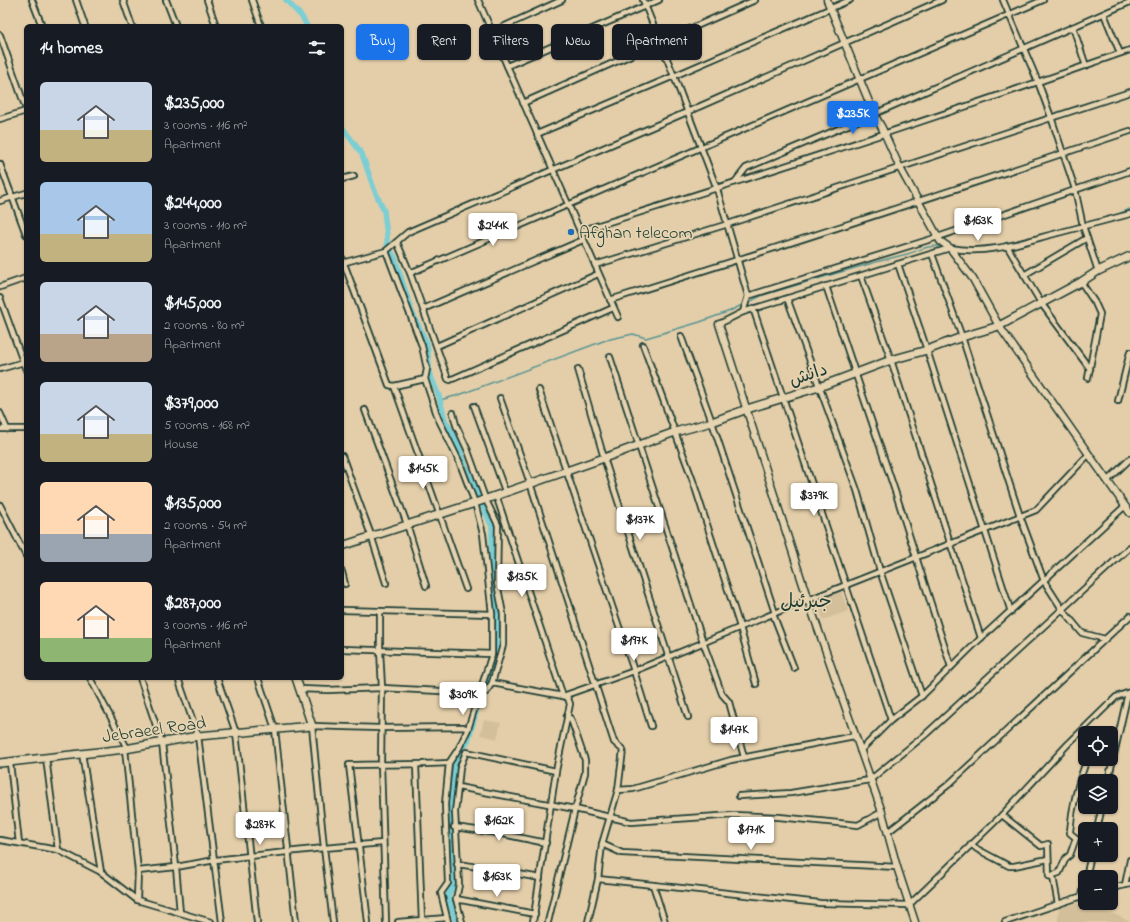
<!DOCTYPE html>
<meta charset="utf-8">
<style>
:root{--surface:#171b24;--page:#242831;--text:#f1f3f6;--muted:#9ea1a6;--accent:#1a73e8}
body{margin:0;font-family:"Indie Flower","Playpen Sans Arabic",sans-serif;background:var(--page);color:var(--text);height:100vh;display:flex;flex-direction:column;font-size:15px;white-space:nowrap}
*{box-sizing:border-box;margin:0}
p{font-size:13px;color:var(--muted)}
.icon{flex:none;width:22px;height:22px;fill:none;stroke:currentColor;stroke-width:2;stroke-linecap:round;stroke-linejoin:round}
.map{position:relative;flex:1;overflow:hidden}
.drawer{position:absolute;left:24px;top:24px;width:320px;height:656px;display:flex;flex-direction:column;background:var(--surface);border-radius:6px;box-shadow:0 1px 3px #0004}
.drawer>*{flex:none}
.hud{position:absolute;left:356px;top:24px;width:380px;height:36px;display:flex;gap:8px}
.fabs{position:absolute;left:1078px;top:726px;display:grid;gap:8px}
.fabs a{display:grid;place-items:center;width:40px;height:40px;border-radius:6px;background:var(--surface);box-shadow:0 1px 3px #0004;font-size:20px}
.price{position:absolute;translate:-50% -34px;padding:0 9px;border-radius:4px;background:#fff;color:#222;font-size:13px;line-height:26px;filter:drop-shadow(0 1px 2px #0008)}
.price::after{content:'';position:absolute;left:50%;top:24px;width:12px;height:9px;margin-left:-6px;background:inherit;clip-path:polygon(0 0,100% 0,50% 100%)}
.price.on{background:var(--accent);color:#fff}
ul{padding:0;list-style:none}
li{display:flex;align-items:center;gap:12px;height:100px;padding:0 16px}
li span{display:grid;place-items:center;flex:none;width:112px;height:80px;border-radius:6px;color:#555}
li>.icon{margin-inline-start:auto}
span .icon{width:48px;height:48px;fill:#fffc;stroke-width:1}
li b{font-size:17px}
h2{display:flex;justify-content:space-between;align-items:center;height:48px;padding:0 16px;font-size:17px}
.chip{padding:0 14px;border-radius:6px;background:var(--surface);box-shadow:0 1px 3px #0004;font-size:14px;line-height:36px}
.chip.on{background:var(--accent);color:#fff}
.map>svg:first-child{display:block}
.built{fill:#d4bf9b}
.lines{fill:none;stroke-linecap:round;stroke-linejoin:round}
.stream{stroke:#579493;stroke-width:1.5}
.canal{stroke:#7dced3;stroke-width:5.5}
.minor-casing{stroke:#1f3d34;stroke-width:8}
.tertiary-casing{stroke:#1f3d34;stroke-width:9}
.secondary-casing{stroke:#1f3d34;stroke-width:10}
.minor{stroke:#e6d3b0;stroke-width:4.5}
.tertiary{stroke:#e6d3b0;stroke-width:6}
.secondary{stroke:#e6d3b0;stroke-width:7}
.poi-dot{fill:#1f6fb2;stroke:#e6d3b0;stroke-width:1.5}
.labels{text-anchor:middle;stroke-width:3.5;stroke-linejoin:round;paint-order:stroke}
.poi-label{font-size:18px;fill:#1f3d34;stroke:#e6d3b0;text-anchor:start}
.street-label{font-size:18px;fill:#1f3d34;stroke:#e6d3b0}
.neighbourhood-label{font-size:19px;fill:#1f3d34;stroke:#e6d3b0}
</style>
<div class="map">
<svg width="1130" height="922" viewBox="0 0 1130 922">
<rect width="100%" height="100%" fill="#e4cea9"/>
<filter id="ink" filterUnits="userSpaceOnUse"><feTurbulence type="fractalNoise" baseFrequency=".025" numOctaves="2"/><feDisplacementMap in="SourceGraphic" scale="8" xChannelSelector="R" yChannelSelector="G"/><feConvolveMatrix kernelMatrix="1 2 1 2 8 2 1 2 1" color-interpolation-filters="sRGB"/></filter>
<g filter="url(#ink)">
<g class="built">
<polygon points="841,591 848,611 823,620 815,600"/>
<polygon points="484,720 501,723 497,739 480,735"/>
<polygon points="1085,901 1085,903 1106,903 1106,912 1119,916 1130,922 1058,922 1059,908"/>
</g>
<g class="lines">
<g class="stream">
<polyline points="1114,216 1130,209"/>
<polyline points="954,246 979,248"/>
<polyline points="998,246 1081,224"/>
<path d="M747 303 763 295C811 281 858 266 907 254 920 250 929 245 943 246"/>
<polyline points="440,400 459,395 606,340 633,334 646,338 700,322 730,311 744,304"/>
</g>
<g class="canal">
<polyline points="286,0 302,17 307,26"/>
<polyline points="342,127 362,154 374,189 384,211 387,236 387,245 395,258 412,312 427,344 430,374 439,396 445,420 457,442 465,465 492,527 492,585 498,617 499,638 495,660 479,702 468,741 455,764 449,816 452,840 455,882 448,896 456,922"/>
</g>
<g class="minor-casing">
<g id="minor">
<polyline points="32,0 42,26"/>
<polyline points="76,0 85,26"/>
<polyline points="123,0 132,26"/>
<polyline points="166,0 176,26"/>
<polyline points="207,0 216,26"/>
<polyline points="252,0 261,26"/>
<polyline points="478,0 618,317"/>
<polyline points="643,0 674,76 717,189 748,296 743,312"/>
<polyline points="1003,0 1038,82 1051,117 1075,189 1083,226 1098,271"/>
<polyline points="1104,14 1120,53"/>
<polyline points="1073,27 1086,66"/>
<polyline points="492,32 562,0"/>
<polyline points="0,35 26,109"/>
<polyline points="507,66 659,0"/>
<polyline points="523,103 755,0"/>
<polyline points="0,119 26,111"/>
<polyline points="537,134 674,76 850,0"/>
<polyline points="0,164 26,234"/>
<polyline points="342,179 354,176"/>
<polyline points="735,182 746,168 874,114 1130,2"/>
<polyline points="0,201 26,193"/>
<path d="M580 231C764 174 948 114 1130 50"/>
<polyline points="397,242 410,273 448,379 450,380 613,308"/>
<polyline points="1007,246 1041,303 1090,369"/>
<polyline points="386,251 422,346 427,369 425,379 438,418 459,461 475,503 483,534 492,614 492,654 468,729 459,748 449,763 445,804 448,883 441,893 448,922"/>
<polyline points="932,254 962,337 1020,516 1044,581 1062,609 1082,633 1105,639"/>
<polyline points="342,258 389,385 394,386 425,379"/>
<polyline points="342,263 386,251 408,232 687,112 942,0"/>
<polyline points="898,264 927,350 1011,612"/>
<polyline points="595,265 728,224 1130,92"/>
<path d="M410 273C622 183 833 92 1043 0"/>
<polyline points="1024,275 1087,238"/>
<polyline points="861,276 891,360 981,638"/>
<polyline points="1081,282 1095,303 1100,314 1088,378"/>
<polyline points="826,286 897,497 951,667"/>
<polyline points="0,287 26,278"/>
<polyline points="748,296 938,237 1130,171"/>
<polyline points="0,298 26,370"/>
<polyline points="787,298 857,490 880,571 922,696"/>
<path d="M610 300C784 246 957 189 1130 131"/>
<polyline points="753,308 891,720"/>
<polyline points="423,309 583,240"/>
<path d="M719 324 743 312 950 248C984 255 1017 244 1050 235 1076 228 1103 221 1130 214"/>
<polyline points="681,336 712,422 775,613"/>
<polyline points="643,345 693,481 740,627 756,684"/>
<polyline points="437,346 598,274"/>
<polyline points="610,357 703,642 722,694 729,702 744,757"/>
<polyline points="0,369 24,362"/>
<polyline points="578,369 604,458 688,717"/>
<polyline points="394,386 466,589"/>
<polyline points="539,390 634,671 651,726"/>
<polyline points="500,398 530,483 614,742 623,750 618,790 602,844 598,879 588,922"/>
<polyline points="1118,401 1130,352"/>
<polyline points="474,406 505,491"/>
<polyline points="365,410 407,524 426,586"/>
<polyline points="0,413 7,429"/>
<polyline points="0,429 26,429"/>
<polyline points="342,456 371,535 386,583"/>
<polyline points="1107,481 1130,459"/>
<polyline points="496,495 563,696 568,698 570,704 556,771 533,922"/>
<polyline points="0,505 26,556"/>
<polyline points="342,572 345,584"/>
<polyline points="342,610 492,614"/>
<polyline points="380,611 380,650 382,688 381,764 386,922"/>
<polyline points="773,614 794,668"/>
<polyline points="342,649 492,654"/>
<polyline points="90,678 127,748"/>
<polyline points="140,678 162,743 176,867 180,913"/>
<polyline points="178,678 198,736 222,922"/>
<polyline points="217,678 236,733 257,922"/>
<polyline points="258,678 275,729 296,922"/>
<polyline points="492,683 563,696 634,671 775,613 1036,510 1089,454"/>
<polyline points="300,689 328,690 382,688 479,693 486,692 492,683 503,645 503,614 497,583 498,525 485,498 468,451 456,425 453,413"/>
<polyline points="125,749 138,871 137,900"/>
<polyline points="860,751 891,720 922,696 981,638 1125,506"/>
<polyline points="82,753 101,872"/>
<polyline points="46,758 58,850"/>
<polyline points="10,763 19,843"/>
<polyline points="416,765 422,922"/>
<polyline points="1108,781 1128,693"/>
<polyline points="458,787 460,767 466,752 556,771"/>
<polyline points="618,790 633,789 731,760 854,736"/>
<polyline points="739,796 791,793 870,780 925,735 1130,547"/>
<polyline points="1002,815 1041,846 1048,844 1049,876 1053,877 1058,904"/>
<polyline points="454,827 498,833 546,843"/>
<polyline points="1097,829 1102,807"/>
<polyline points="888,832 948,785 1130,616"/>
<polyline points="0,840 58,850 101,872 137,900 211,922"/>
<polyline points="602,844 622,853 897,867"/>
<polyline points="971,844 977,849 1009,866 1014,866 1048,859"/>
<polyline points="457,864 486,868 540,878"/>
<polyline points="138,871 176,867 215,860 250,856 324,848 383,843"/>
<path d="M1049 876 1059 873 1066 858 1070 855 1076 838 1070 833V831C1072 807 1078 782 1087 759"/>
<polyline points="1086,877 1091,855"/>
<polyline points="598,879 820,903 909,905 1002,815 1068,744 1116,697 1130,692"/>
<polyline points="653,885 665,922"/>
<polyline points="1125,885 1130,860"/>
<polyline points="1111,888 1130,884"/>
<polyline points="1082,896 1085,882"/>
<polyline points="456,899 535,914"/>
<polyline points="333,922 324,848 312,726 380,728 463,727 468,729"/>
<path d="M368 922 349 765C382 764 415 765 449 763"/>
<polyline points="398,922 447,918"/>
<polyline points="462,922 456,899 459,885 455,812 458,787 575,809 631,822 734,815 779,817 858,825 882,812"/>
<polyline points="548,922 575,809 585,773 585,760 571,719 567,716"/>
<polyline points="1005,922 1085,895"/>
</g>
</g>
<g class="tertiary-casing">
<g id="tertiary">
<polyline points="827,0 874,114 882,128 900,168 938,237 940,241 950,248 973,279 999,326 1130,513"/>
<polyline points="719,324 808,600 882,812 897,867 915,922"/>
</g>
</g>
<g class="secondary-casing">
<g id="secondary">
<polyline points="342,546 475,503 604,458 675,432 712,422 747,409 819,387 891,360 927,350 962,337 999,326 1081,282 1098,271 1130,256"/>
<polyline points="0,763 125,749 198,736 312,726 296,678"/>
</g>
</g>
<use href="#minor" class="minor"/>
<use href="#tertiary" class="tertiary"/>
<use href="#secondary" class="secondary"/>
</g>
</g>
<circle class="poi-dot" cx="571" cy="232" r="4"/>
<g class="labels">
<g class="poi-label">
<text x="579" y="238">Afghan telecom</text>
</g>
<g class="street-label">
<text transform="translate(808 374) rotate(-19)" y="6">دانش</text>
<text transform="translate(154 729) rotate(-8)" y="6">Jebraeel Road</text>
</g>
<g class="neighbourhood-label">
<text x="806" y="607">جبرئیل</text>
</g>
</g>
</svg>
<div class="fabs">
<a><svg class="icon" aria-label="locate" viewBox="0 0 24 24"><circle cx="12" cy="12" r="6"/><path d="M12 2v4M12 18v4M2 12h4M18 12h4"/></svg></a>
<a><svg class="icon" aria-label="layers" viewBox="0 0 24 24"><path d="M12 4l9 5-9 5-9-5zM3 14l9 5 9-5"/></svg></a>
<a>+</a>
<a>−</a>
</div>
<b class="price on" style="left:853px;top:135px">$235K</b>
<b class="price" style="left:978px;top:242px">$163K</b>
<b class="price" style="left:493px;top:247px">$244K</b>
<b class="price" style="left:423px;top:490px">$145K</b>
<b class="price" style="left:814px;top:517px">$379K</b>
<b class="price" style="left:640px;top:541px">$137K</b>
<b class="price" style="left:522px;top:598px">$135K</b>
<b class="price" style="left:634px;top:662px">$197K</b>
<b class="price" style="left:463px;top:716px">$309K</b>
<b class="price" style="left:734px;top:751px">$147K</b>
<b class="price" style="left:499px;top:842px">$162K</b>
<b class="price" style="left:260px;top:846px">$287K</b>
<b class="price" style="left:751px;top:851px">$171K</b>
<b class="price" style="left:497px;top:898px">$163K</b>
<div class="hud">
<a class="chip on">Buy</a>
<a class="chip">Rent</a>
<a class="chip">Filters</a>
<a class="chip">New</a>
<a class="chip">Apartment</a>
</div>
<section class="drawer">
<h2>14 homes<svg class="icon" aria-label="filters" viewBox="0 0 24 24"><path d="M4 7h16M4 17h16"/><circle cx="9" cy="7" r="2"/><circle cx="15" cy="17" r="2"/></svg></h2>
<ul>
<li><span style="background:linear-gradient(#c9d6e8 60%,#c2b280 0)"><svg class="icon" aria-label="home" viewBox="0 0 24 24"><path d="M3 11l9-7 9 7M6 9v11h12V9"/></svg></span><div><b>$235,000</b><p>3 rooms · 116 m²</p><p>Apartment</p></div></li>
<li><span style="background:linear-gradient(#a9c7e8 65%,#c2b280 0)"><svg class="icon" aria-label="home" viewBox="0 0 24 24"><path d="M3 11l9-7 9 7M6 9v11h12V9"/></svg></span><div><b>$244,000</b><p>3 rooms · 110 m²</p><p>Apartment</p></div></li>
<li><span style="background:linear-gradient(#c9d6e8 65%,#b9a48a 0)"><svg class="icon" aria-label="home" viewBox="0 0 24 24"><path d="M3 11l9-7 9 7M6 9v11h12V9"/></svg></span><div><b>$145,000</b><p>2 rooms · 80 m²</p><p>Apartment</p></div></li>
<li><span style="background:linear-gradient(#c9d6e8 65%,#c2b280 0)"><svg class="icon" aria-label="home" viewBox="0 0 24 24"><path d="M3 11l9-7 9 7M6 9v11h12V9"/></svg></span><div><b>$379,000</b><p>5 rooms · 168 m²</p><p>House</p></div></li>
<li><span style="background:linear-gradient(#ffd9b3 65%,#9aa5b1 0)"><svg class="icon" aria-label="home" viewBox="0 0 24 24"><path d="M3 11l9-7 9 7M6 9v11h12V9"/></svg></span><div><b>$135,000</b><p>2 rooms · 54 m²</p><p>Apartment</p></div></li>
<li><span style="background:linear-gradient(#ffd9b3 70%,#8fb573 0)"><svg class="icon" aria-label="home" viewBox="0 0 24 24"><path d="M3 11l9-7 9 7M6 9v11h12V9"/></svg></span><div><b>$287,000</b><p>3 rooms · 116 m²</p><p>Apartment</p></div></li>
</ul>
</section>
</div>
